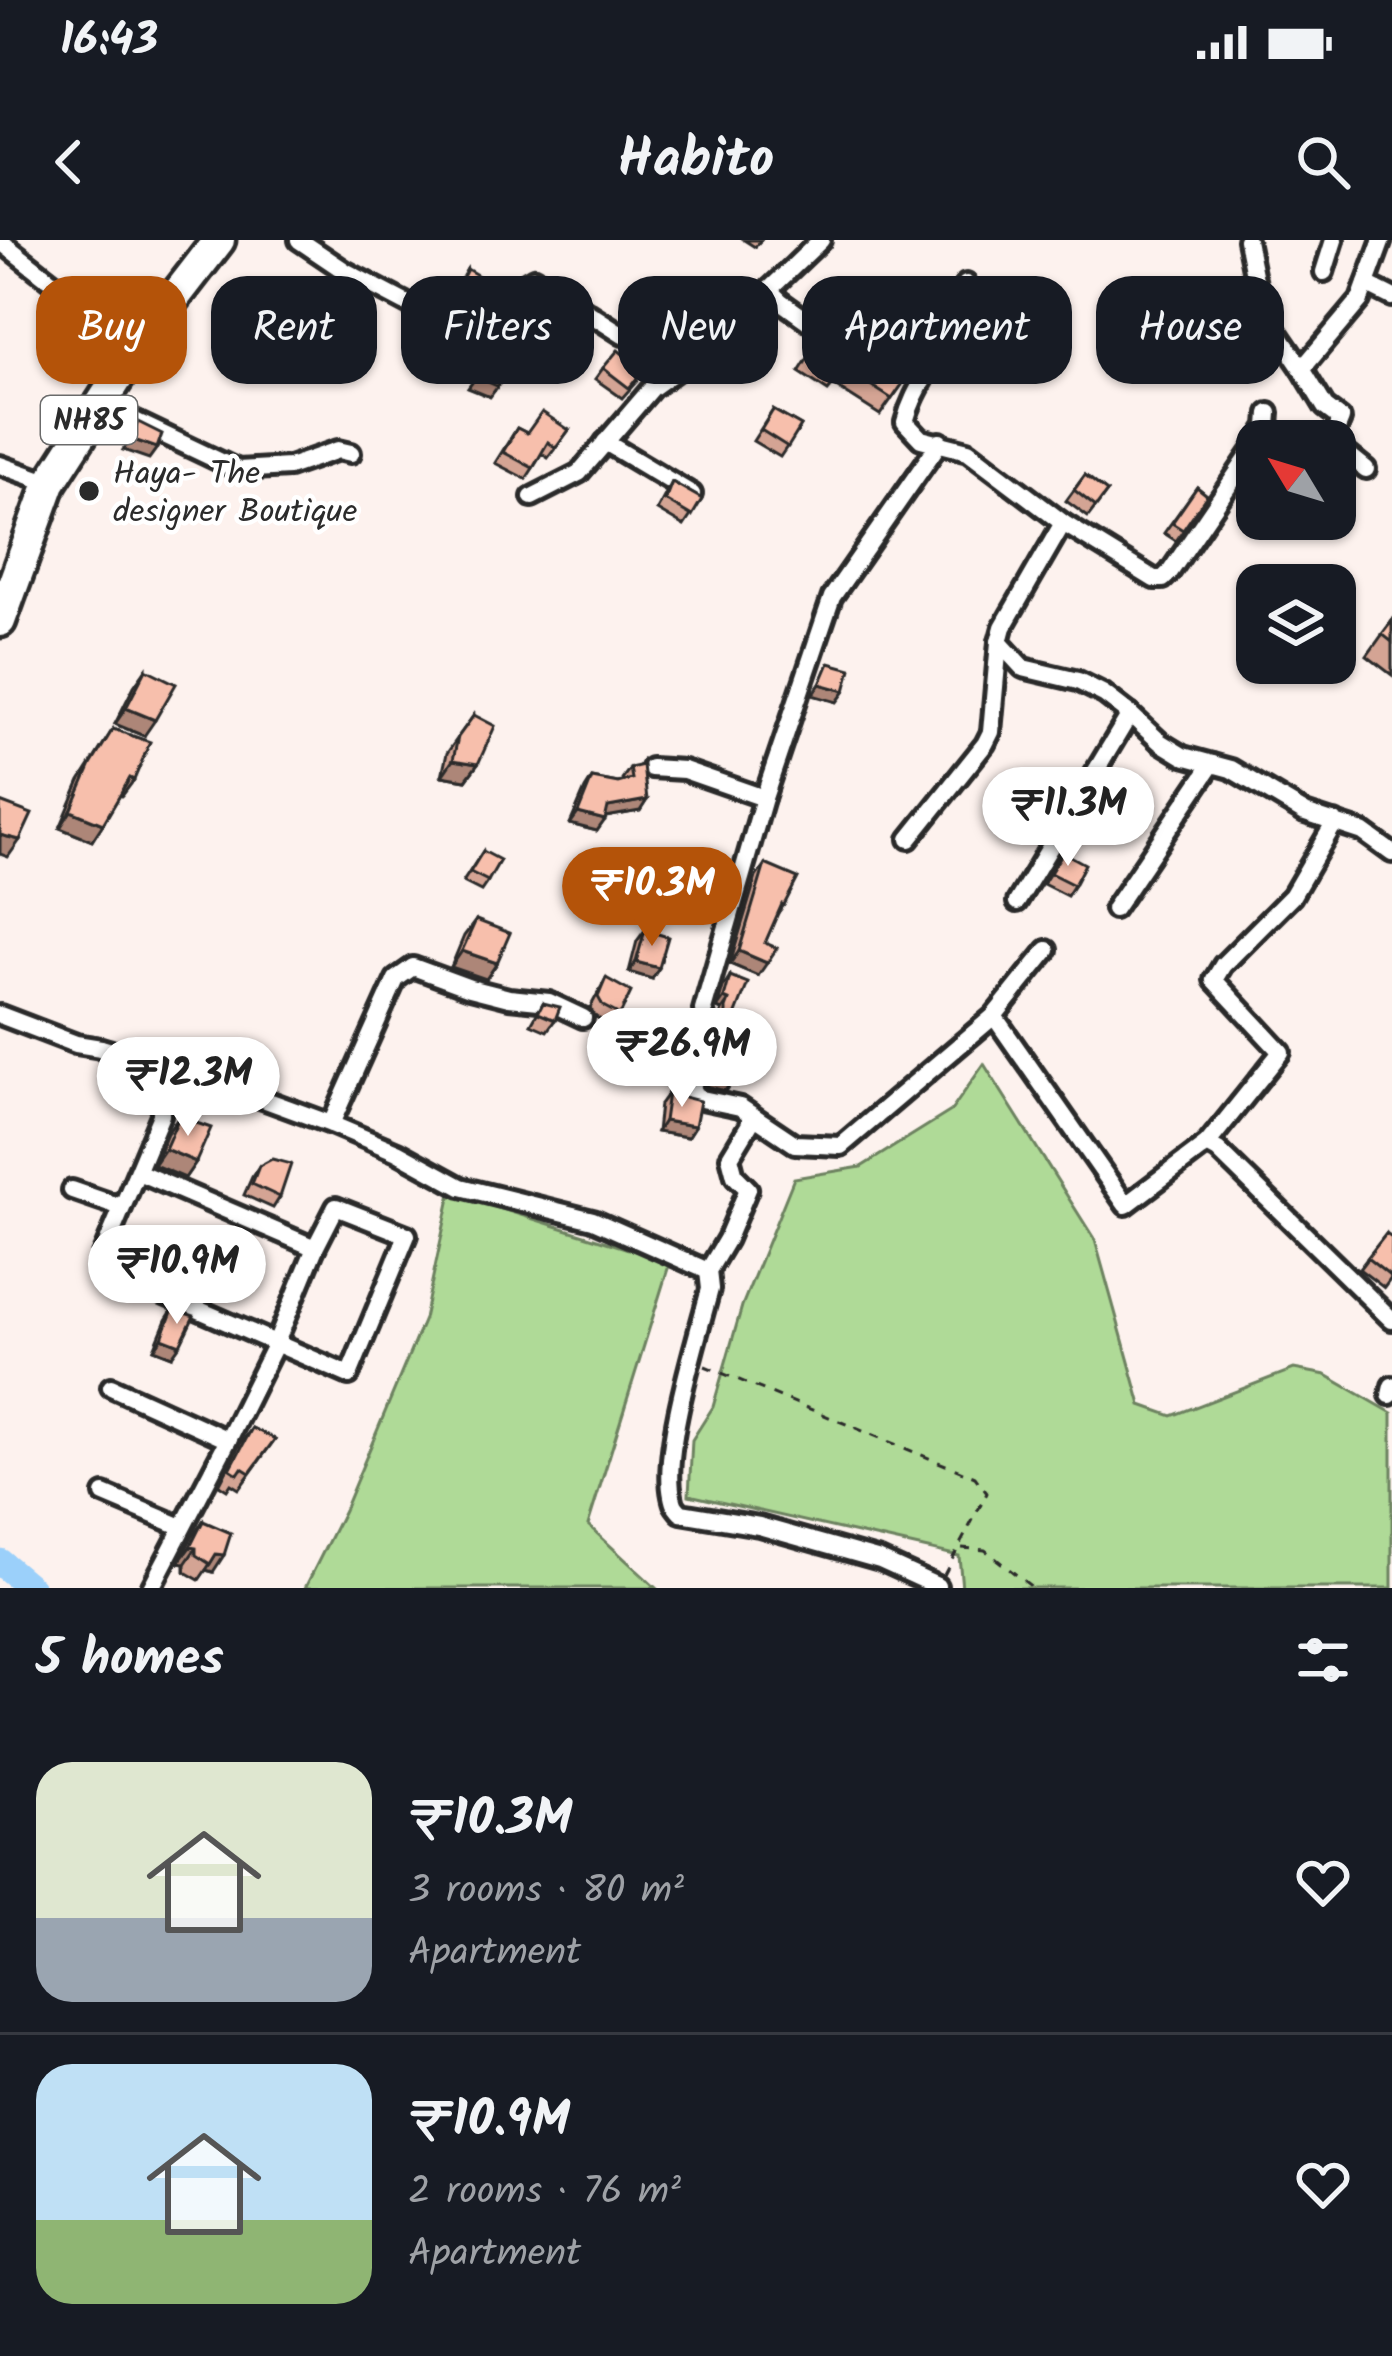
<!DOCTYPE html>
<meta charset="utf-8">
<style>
:root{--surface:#171b24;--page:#20242c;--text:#f1f3f6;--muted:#9ea1a6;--line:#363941;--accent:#b45309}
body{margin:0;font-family:Kalam,sans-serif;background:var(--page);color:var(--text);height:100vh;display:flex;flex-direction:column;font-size:45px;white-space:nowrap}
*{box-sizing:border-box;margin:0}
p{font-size:39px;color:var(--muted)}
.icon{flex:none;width:66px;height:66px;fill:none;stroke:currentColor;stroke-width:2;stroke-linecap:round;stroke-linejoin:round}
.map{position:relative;height:1348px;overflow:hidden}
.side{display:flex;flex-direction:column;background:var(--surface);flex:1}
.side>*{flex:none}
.guide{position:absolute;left:36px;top:36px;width:1320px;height:108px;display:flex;gap:24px}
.needle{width:78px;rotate:308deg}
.controls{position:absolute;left:1236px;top:180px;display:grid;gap:24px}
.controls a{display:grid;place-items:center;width:120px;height:120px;border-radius:24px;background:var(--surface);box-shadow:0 3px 9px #0004;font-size:60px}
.price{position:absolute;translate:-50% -102px;padding:0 27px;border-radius:42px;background:#fff;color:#222;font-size:39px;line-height:78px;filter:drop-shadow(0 3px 6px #0008)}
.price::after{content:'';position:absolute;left:50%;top:72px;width:36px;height:27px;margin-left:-18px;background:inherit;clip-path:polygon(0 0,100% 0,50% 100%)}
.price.current{background:var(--accent);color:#fff}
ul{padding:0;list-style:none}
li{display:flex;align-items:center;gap:36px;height:300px;padding:0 36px}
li+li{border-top:3px solid var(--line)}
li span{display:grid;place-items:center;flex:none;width:336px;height:240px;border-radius:36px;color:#555}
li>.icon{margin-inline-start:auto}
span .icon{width:144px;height:144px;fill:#fffc;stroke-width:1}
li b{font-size:51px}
h2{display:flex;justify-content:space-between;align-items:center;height:144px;padding:0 36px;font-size:51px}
.tag{padding:0 42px;border-radius:36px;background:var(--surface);box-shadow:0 3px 9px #0004;font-size:42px;line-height:108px}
.tag.current{background:var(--accent);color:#fff}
.status{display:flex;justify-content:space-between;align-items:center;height:84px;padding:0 60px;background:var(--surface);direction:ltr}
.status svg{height:33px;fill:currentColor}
header{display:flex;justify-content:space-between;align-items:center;height:156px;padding:0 36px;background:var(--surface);font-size:54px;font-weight:700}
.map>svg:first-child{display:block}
.green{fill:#afda97;stroke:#6d8261;stroke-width:3}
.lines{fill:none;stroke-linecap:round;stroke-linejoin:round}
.river{stroke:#9bd0fa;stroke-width:27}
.street-casing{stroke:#2b2b2b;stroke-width:26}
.highway-casing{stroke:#2b2b2b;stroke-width:39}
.path{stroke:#2b2b2b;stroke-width:3;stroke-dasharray:9 9;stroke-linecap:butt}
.street{stroke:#fff;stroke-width:16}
.highway{stroke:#fff;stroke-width:30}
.wall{fill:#d4a494;stroke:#2b2b2b;stroke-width:3}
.shaded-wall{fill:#ad8678;stroke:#2b2b2b;stroke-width:3}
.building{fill:#f7bfac;stroke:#2b2b2b;stroke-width:3}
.poi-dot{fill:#2b2b2b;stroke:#fff;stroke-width:4.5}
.labels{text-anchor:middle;stroke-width:9;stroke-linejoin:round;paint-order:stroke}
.shield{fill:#fff;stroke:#6b6b6b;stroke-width:3}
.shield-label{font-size:30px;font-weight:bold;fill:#2b2b2b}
.poi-label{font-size:33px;fill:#2b2b2b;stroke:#fff;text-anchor:start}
</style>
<div class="status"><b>16:43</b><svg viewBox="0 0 49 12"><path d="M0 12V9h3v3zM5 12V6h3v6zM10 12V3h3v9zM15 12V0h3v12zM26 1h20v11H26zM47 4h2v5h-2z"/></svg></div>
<header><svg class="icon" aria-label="back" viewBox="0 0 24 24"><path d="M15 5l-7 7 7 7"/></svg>Habito<svg class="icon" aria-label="search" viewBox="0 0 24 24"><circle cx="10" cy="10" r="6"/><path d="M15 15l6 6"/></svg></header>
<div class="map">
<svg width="1392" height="1348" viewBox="0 0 1392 1348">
<rect width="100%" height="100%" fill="#fdf2ee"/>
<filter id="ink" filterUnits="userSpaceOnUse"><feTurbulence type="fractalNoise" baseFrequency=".00833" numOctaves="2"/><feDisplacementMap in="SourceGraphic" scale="24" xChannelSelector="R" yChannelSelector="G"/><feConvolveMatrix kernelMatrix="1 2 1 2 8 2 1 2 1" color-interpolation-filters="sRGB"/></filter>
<g filter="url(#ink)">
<g class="green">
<polygon points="984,824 1095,1000 1141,1165 1172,1176 1294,1129 1326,1135 1392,1173 1392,1348 962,1348 959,1316 689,1255 692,1200 713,1167 742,1066 794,938 861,927 951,871"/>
<polygon points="451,953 670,1022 588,1285 656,1348 305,1348 344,1270 424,1079"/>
</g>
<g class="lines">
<polyline class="river" points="0,1322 31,1348"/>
<g class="street-casing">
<g id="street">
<polyline points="299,0 345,31 421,71 465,105 477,102 497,60 534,38 623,95"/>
<polyline points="1247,0 1261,69 1302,129 1360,60 1382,0"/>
<polyline points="0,1 107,85 144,97"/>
<polyline points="1324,32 1334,0"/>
<polyline points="1366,44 1392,57"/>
<polyline points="769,50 780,61 840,104"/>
<polyline points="1302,129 1325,167 1341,179 1332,201"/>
<polyline points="99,164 238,230 289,227 338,210 351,213"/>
<polyline points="1259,201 1268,186 1269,173"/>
<polyline points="605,202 692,254"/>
<path d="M940 202 832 357 764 558 703 770C705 775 708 787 707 792 707 814 690 833 693 854L702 859 740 867 795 904 841 906 994 776 1047 710"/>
<polyline points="1335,204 1366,229"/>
<polyline points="0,225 50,243"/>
<polyline points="532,257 579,233 652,148 687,123 749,69 821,0"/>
<polyline points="1063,283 1154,339 1163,339 1170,332 1257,204"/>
<polyline points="999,402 1023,428 1078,441 1104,454 1130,474"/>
<polyline points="651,528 684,530 764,558"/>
<path d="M909 599 985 504 991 492 999 402 1003 387 1063 283 968 211 921 199 905 182C914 148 933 129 943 99 949 83 958 60 966 44"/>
<polyline points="1017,662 1130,474 1160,502 1183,516 1231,529 1305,573 1363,592 1392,613"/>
<polyline points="1114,669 1212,524"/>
<polyline points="0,775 76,804 101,808 203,837 331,884 397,912 461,947 593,980 708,1031"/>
<polyline points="994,776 1126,965 1207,904 1218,910 1392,1080"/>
<polyline points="101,808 161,852 161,875 101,1018 103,1028 349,1135 407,995 336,967 315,1008 138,932"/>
<path d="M750 876V884L730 917 735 936 748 949 727 999 708 1031 710 1049C697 1099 662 1209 672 1256 674 1266 675 1266 681 1273L759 1286 880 1320 937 1346"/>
<polyline points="331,884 396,739 413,727 470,748 509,758 549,762 583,778"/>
<polyline points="1207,904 1281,812 1214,740 1223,725 1292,656 1335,582"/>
<polyline points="72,950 121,967"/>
<polyline points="111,1147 228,1200 275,1105 315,1008"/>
<polyline points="1390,1155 1392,1146"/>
<polyline points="104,1254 182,1287"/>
<polyline points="151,1348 228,1200"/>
</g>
</g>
<g class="highway-casing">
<polyline id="highway" points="0,381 50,243 144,97 219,0"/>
</g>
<g class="path">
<polyline points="705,1126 975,1237 987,1253 944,1335"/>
<polyline points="962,1308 985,1310 1033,1348"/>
</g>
<use href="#street" class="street"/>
<use href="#highway" class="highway"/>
</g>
<g class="wall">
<polygon points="744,0 761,0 755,7"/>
<polygon points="467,29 477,71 470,82 446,65"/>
<polygon points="655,44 682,66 652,110 635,98 635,90 631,85"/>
<polygon points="827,88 868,118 906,139 880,175 833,145 828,151 799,132"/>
<polygon points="603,128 637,141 622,158 595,139"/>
<polygon points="773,170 801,186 780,217 753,201"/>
<polygon points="517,188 527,193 569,190 548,218 542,214 526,239 495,223"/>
<polygon points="1085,235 1107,252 1088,277 1066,261"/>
<polygon points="672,242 702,259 684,286 657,270"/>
<polygon points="1197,247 1207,255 1176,301 1164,293"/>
<polygon points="1392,381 1392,435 1367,416"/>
<polygon points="146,429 144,496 115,484 134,446"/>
<polygon points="474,475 478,524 466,540 442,536 447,513"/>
<polygon points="113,489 134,540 122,556 120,555 92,601 60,588 80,541"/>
<polygon points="630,528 647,560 640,571 606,577 597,591 570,584 585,549 592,538 618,543 623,542 622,539"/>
<polygon points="483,611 488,641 481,651 463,642"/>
<polygon points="1063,612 1074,645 1067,656 1043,644"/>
<polygon points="765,624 784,665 777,674 765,703 758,736 730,724 756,637"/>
<polygon points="476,680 497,723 486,739 451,727 464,696"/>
<polygon points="645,690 652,739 629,732 637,701"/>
<polygon points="730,736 735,776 733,840 725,851 706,846 719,803 719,779 722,770 717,768 723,747"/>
<polygon points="606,738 620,775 612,786 596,777 590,768"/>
<polygon points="543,763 555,780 547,791 531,784"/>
<polygon points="682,787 680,843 659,835 674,798"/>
<polygon points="668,853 695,886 688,897 657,892 660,864"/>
<polygon points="179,877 196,922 185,938 154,925 167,893"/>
<polygon points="259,926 280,957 273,968 244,955 252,937"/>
<polygon points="1386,994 1392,1037 1384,1048 1359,1029"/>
<polygon points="173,1069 172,1116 154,1109 166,1080"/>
<polygon points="252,1188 275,1199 239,1249 231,1244 227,1250 219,1245 240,1204"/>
<polygon points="203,1281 213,1332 206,1330 199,1340 185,1332 185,1324 178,1323 192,1297"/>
</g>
<g class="shaded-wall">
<polygon points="517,120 490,157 468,148 476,137"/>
<polygon points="131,199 157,208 149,219 123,210"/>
<polygon points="820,444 845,451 837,462 812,455"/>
<polygon points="126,468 155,480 144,496 115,484"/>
<polygon points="453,520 478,524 466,540 442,536"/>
<polygon points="647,560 640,571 600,578 608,567"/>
<polygon points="71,571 103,584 92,601 60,588"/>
<polygon points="578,573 605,580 597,591 570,584"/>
<polygon points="0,595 20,600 8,617 0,614"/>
<polygon points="462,711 497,723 486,739 451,727"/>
<polygon points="739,711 767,723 758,736 730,724"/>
<polygon points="636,722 659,728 652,739 629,732"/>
<polygon points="724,758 729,760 722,770 717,768"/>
<polygon points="667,824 688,832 680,843 659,835"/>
<polygon points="713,835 733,840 725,851 706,846"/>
<polygon points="664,881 695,886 688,897 657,892"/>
<polygon points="165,909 196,922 185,938 154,925"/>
<polygon points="162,1098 180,1105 172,1116 154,1109"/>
<polygon points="190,1307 196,1308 185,1324 178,1323"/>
<polygon points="216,1314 224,1315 213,1332 206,1330"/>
</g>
<g class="building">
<polygon points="467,29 492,44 477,71 454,54"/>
<polygon points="655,44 682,66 663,94 646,82 646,74 642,69"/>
<polygon points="827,88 868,118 906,139 892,159 844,128 840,135 810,115"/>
<polygon points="491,107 517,120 497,146 476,137"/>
<polygon points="618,110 644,130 629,148 603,128"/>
<polygon points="773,170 801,186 788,207 761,190"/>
<polygon points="542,172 569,190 556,208 548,202 533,228 503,212 517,188 527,193"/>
<polygon points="138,182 162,194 157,208 131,199"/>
<polygon points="1085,235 1107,252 1096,267 1074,250"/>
<polygon points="672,242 702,259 692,276 665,260"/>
<polygon points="1197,247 1207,255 1183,290 1172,283"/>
<polygon points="1392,381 1392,402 1382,394"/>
<polygon points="829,423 851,429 845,451 820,444"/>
<polygon points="146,429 176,444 155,480 126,468"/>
<polygon points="474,475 495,486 478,524 453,520 458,497"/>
<polygon points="113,489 150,502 134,540 130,538 103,584 71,571 91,525"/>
<polygon points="643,525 647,560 608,567 605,580 578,573 592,538 618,543 632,539 630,528"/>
<polygon points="0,562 32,574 20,600 0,595"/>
<polygon points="483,611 500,620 488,641 470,632"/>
<polygon points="1063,612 1085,624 1074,645 1050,633"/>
<polygon points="765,624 798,638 784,665 782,664 765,703 777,708 767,723 739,711"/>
<polygon points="476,680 510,693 497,723 462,711"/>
<polygon points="645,690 668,697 659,728 636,722"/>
<polygon points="730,736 748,743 735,776 753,781 740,816 742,817 733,840 713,835 726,792 726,768 729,760 724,758"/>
<polygon points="606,738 631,752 620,775 603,766 598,757"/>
<polygon points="543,763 560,767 555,780 538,773"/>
<polygon points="682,787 699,795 688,832 667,824"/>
<polygon points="668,853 700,861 695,886 664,881"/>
<polygon points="179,877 211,888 196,922 165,909"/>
<polygon points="272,919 291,924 280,957 252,944 259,926"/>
<polygon points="1386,994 1392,998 1391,1037 1367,1018"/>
<polygon points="173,1069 194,1076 180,1105 162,1098"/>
<polygon points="252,1188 275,1199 250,1233 242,1228 238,1234 230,1229"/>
<polygon points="203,1281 231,1293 224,1315 216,1314 210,1324 196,1315 196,1308 190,1307"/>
</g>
</g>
<circle class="poi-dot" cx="89" cy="251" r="12"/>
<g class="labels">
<rect class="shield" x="41" y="156" width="96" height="48" rx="9"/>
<g class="shield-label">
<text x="89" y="190">NH85</text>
</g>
<g class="poi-label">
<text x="113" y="244">Haya- The<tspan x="113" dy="38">designer Boutique</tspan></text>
</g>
</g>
</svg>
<div class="controls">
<a><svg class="needle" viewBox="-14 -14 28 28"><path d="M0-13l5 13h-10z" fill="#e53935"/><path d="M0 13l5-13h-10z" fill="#9ea1a6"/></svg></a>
<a><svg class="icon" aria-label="layers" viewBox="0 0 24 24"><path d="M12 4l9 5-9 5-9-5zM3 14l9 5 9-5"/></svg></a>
</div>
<b class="price" style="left:1068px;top:629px">₹11.3M</b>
<b class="price current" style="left:652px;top:709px">₹10.3M</b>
<b class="price" style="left:682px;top:870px">₹26.9M</b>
<b class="price" style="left:188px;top:899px">₹12.3M</b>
<b class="price" style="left:177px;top:1087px">₹10.9M</b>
<div class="guide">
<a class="tag current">Buy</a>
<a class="tag">Rent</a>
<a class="tag">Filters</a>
<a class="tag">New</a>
<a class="tag">Apartment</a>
<a class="tag">House</a>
</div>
</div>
<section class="side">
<h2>5 homes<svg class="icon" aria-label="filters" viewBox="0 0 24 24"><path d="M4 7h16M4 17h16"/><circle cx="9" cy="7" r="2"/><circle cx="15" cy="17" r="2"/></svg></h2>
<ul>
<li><span style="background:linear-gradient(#dfe7d0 65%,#9aa5b1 0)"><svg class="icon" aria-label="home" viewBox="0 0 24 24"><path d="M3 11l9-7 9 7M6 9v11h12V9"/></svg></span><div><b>₹10.3M</b><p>3 rooms · 80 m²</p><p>Apartment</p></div><svg class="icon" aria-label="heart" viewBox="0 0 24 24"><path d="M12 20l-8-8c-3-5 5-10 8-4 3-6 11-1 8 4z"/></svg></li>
<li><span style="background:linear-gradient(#bfe0f5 65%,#8fb573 0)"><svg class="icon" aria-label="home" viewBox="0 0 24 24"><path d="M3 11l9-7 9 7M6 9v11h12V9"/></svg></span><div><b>₹10.9M</b><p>2 rooms · 76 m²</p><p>Apartment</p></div><svg class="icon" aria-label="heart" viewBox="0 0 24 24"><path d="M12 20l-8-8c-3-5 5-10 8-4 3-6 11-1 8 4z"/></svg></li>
</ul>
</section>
